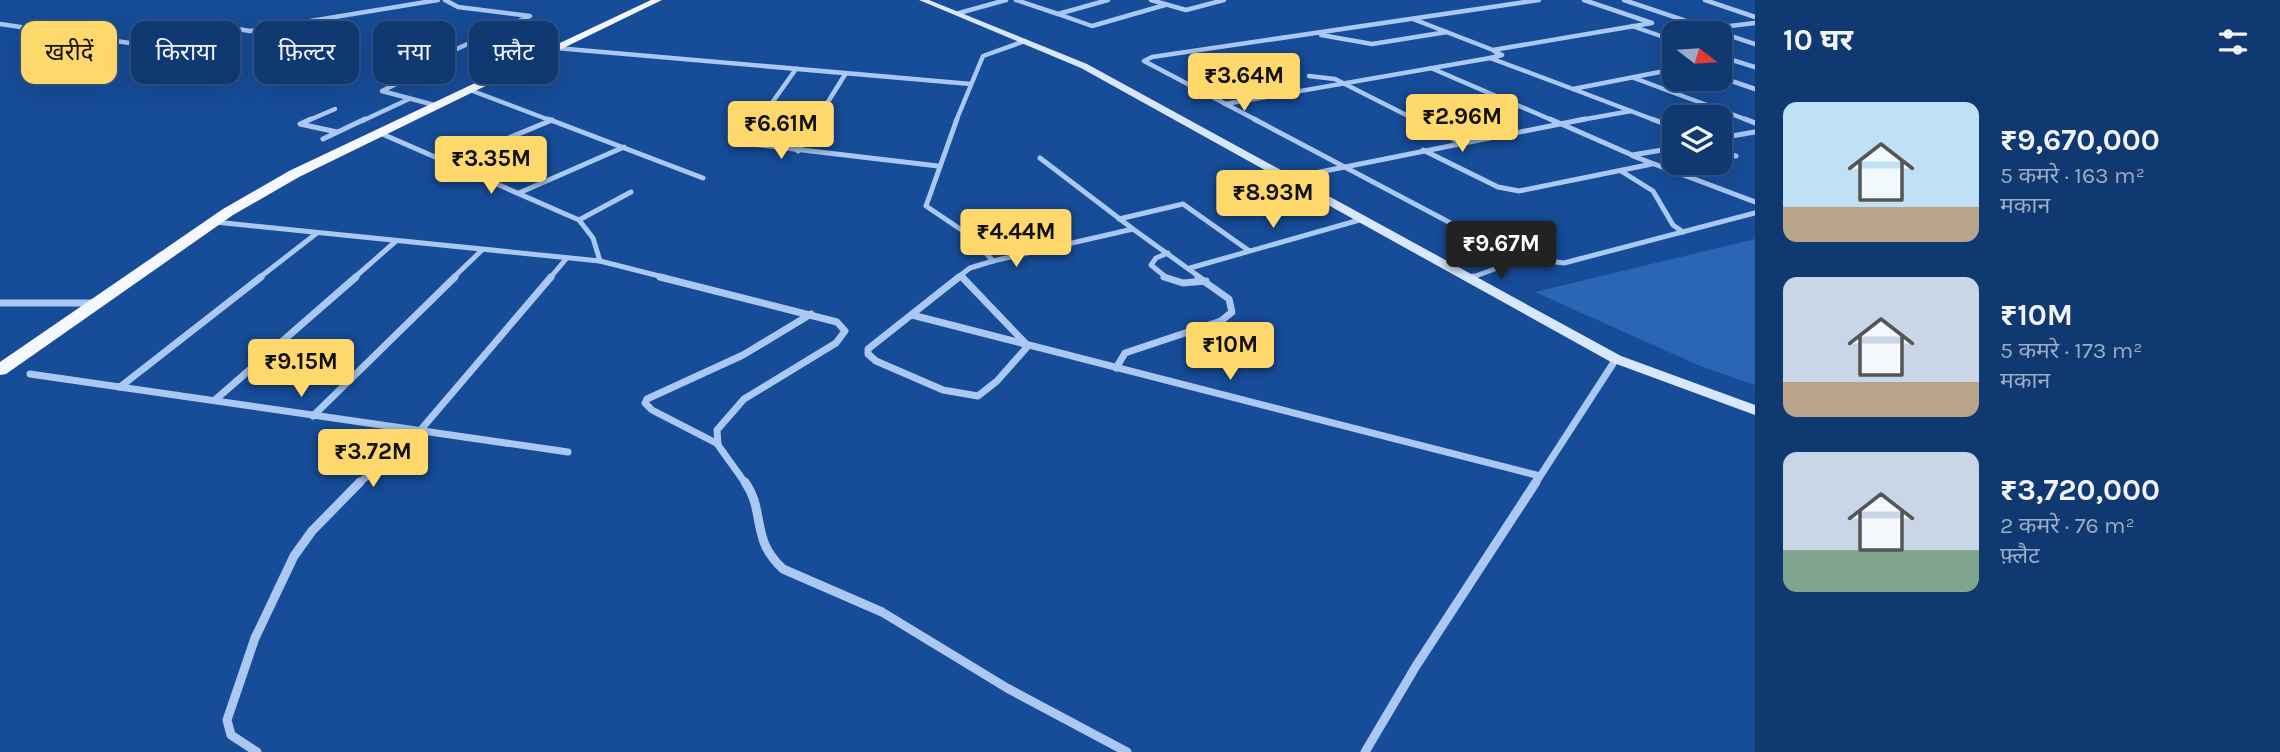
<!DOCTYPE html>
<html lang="hi">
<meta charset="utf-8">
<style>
:root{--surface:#103972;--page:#1e447a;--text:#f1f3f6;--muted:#9cacc4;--line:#305384;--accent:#ffd86b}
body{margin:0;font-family:Karla,"Noto Sans Devanagari",sans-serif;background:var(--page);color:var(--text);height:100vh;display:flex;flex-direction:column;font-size:26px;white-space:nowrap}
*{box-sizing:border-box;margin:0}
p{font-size:23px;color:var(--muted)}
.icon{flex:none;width:38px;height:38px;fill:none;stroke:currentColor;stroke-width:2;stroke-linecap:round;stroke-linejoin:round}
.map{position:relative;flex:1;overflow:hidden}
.sheet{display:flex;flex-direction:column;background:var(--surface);width:525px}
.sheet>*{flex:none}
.hud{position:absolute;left:21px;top:21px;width:665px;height:63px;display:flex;gap:14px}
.needle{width:46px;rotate:107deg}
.tools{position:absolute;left:1662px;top:21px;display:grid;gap:14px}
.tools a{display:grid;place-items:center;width:70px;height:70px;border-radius:14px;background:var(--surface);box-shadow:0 7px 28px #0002,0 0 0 2px var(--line);font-size:35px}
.price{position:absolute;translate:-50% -60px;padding:0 16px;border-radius:7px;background:var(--accent);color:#111;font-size:23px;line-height:46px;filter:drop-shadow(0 2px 4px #0008)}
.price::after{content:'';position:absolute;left:50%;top:42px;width:21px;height:16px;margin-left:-10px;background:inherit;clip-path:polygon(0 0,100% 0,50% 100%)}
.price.selected{background:#222;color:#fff}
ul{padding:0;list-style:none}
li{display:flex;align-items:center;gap:21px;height:175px;padding:0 28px}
li span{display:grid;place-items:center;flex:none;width:196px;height:140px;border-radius:14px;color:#555}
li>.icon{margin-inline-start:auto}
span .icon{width:84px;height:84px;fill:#fffc;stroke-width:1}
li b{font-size:30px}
h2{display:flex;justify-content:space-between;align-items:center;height:84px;padding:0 28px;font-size:30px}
.tag{padding:0 24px;border-radius:14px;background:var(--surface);box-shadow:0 7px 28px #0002,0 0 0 2px var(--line);font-size:24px;line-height:63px}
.tag.selected{background:var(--accent);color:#111}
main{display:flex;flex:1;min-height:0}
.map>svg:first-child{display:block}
.green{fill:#2a65b6}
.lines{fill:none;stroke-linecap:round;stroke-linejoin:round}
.street-far3{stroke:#aac8f2;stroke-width:4.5}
.street-far2{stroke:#aac8f2;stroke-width:5}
.street-far1{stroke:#aac8f2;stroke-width:7}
.street{stroke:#aac8f2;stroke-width:9}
.secondary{fill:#d9e7fc;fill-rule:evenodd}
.primary{fill:#f5f8ff;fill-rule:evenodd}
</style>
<main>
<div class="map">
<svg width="1755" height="752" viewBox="0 0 1755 752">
<rect width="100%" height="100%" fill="#164c98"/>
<polygon class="green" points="1755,239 1755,385 1700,366 1535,292"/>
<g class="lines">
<g class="street-far3">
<polyline points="1016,0 1058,14 1108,0"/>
<polyline points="1151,0 1186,10 1224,0"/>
<polyline points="1624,0 1755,44"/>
<polyline points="1705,0 1755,17"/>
<polyline points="959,13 1006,0"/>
<polyline points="1058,14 1092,26 1165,5"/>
<polyline points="1413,19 1493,50 1652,23 1584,0"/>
<polyline points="0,24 157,47 225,27 250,31 438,0"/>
<polyline points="1632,26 1675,41"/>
<polyline points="1713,28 1755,23"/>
<polyline points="1321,35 1372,44 1447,32"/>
<polyline points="556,48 971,84"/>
<polyline points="1494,51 1502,55 1490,58 1573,89 1675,69"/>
<polyline points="1720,56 1729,59 1720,60"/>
<polyline points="1729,59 1755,67"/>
<polyline points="1431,68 1554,121"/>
<polyline points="1309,76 1335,79 1418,121"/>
<polyline points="1720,77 1755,89"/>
<polyline points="1634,78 1750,121"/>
<polyline points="1573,89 1657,121"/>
<polyline points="470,90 552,121"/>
<polyline points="1225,104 1490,58"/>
<polyline points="438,106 382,91 422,71 432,60 530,16 458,7 445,0"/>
<polyline points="307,121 335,109"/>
<polyline points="362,121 409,99"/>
<polyline points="549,121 552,120"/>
<polyline points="759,121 796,69"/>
<polyline points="816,121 846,73"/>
<polyline points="956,121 983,56 1025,41"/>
<polyline points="1258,121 1144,61 1152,57 1539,0"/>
<polyline points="1575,121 1631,111"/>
</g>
<g class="street-far2">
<polyline points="311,119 300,124 337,132"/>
<polyline points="548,119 703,178"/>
<polyline points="760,119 743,143 938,166"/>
<polyline points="957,119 926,206 972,237 993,261 1133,229 1201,278"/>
<polyline points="1254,119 1513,256 1564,263 1755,213"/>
<polyline points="1414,119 1459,142"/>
<polyline points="1550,119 1632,155 1675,148"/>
<polyline points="1652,119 1675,128"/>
<polyline points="1745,119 1755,123"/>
<polyline points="380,133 579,220 593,238 600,261"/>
<polyline points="1720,138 1755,132"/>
<polyline points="323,139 365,119"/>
<polyline points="1423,150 1498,187 1519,191 1652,164"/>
<polyline points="798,151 817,119"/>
<polyline points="1720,153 1736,156"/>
<polyline points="1633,156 1755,202"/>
<polyline points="1040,158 1133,229"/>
<polyline points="448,163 552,120"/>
<polyline points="1621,171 1653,191 1673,225 1683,232"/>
<polyline points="1290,178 1585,119"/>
<polyline points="519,193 624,147"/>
<polyline points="1119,219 1183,204 1248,250"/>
<polyline points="579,220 631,192"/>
<polyline points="215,222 600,261 667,278"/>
<polyline points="1190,268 1363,219"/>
<polyline points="961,276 963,278"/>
<polyline points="259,278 317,233"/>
<polyline points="354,278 396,241"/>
<polyline points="453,278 482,250"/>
<polyline points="550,278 566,259"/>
<polyline points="957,278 970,268 993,261"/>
<polyline points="1167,278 1151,265 1156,258 1168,253"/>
<polyline points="1470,278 1522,259"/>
</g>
<g class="street-far1">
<polyline points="660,277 837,322 845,331 836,343 744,399 717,430 718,445 746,484"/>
<polyline points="959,277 868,349 868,354 876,361 943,390 978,396 997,381 1028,346 962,277"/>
<polyline points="1164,277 1183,283 1206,281"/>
<polyline points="1470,278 1474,277"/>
<polyline points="0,303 94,303"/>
<polyline points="912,315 1540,476"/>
<polyline points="1116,368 1125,353 1221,321 1232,312 1229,299 1198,277"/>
<polyline points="30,374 568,452"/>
<polyline points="120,387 261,277"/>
<polyline points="215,400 356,277"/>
<polyline points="313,416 455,277"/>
<polyline points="718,444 652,410 645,403 647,399 743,355 811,314"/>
<polyline points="358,484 418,433 551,277"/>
<polyline points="1535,484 1616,359"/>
</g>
<g class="street">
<path d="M745 482C766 512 750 539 783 569L882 612 1007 688 1127 752"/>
<polyline points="257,752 231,735 227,720 255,638 294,556 312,531 360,482"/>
<polyline points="1365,752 1416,666 1536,482"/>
</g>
<polygon class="secondary" points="919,0 929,0 1087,64 1621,356 1755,405 1755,415 1611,362 1081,68"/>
<polygon class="primary" points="651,0 662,0 299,177 233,215 6,374 0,375 0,362 223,209 289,171"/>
</g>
</svg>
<div class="tools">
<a><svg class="needle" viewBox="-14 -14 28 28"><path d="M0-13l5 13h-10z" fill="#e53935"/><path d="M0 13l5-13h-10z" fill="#9cacc4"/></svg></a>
<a><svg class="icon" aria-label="layers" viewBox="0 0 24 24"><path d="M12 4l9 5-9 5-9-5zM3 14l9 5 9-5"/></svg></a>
</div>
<b class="price" style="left:1244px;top:113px">₹3.64M</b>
<b class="price" style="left:1462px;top:154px">₹2.96M</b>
<b class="price" style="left:781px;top:161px">₹6.61M</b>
<b class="price" style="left:491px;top:196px">₹3.35M</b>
<b class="price" style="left:1273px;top:230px">₹8.93M</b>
<b class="price" style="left:1016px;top:269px">₹4.44M</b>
<b class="price selected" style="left:1501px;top:281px">₹9.67M</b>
<b class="price" style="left:1230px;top:382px">₹10M</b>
<b class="price" style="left:301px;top:399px">₹9.15M</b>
<b class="price" style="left:373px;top:489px">₹3.72M</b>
<div class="hud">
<a class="tag selected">खरीदें</a>
<a class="tag">किराया</a>
<a class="tag">फ़िल्टर</a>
<a class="tag">नया</a>
<a class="tag">फ़्लैट</a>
</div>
</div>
<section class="sheet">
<h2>10 घर<svg class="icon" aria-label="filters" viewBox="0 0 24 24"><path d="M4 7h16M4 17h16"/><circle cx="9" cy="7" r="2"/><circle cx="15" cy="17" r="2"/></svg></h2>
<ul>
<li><span style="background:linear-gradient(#bfe0f5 75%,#b9a48a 0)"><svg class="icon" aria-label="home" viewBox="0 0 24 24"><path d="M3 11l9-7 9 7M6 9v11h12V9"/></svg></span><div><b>₹9,670,000</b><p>5 कमरे · 163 m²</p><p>मकान</p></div></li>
<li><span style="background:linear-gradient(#c9d6e8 75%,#b9a48a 0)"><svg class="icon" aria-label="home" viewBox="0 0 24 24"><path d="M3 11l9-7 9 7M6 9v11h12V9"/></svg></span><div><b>₹10M</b><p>5 कमरे · 173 m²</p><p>मकान</p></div></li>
<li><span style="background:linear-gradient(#c9d6e8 70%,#7fa58c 0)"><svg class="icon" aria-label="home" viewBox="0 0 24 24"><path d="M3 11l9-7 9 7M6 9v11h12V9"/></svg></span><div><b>₹3,720,000</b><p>2 कमरे · 76 m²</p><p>फ़्लैट</p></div></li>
</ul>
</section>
</main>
